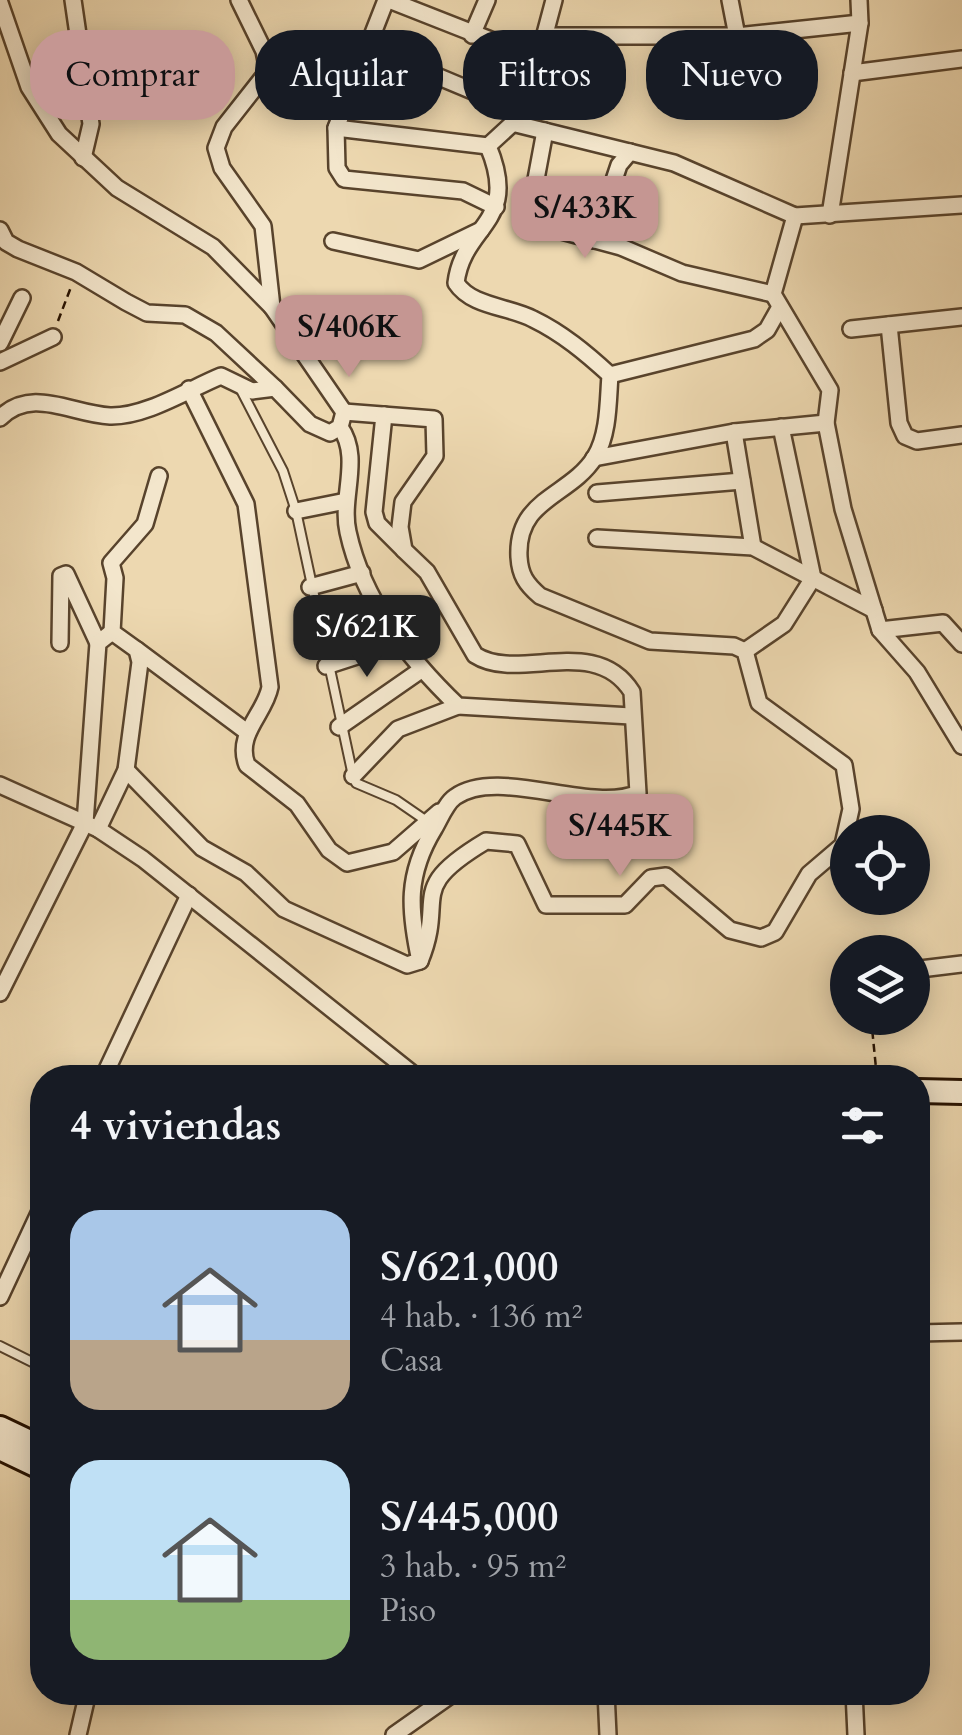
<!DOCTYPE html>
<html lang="es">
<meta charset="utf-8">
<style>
:root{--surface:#171b24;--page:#20242c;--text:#f1f3f6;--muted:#9ea1a6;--accent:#c59692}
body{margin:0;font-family:Cardo,serif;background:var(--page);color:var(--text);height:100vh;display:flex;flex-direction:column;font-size:38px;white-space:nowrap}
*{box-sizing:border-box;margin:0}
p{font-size:32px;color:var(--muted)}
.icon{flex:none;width:55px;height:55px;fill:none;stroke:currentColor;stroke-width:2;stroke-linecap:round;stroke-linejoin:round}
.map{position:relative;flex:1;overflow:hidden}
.side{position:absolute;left:30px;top:1065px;width:900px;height:640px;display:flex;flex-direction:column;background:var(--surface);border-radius:40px;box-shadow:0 5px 25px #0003}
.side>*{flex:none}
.top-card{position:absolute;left:30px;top:30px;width:902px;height:90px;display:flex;gap:20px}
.buttons{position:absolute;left:830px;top:815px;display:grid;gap:20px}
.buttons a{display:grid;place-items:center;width:100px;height:100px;border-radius:50%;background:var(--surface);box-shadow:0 5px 25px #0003;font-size:50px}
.price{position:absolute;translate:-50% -85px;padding:0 22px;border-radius:20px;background:var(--accent);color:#111;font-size:32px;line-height:65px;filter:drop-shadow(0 2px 5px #0008)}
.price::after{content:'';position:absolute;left:50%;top:60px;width:30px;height:22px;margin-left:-15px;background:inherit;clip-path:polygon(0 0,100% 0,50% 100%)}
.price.current{background:#222;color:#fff}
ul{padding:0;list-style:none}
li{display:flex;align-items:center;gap:30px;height:250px;padding:0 40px}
li span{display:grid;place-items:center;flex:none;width:280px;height:200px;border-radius:30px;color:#555}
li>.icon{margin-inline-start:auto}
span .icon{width:120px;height:120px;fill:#fffc;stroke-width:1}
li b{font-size:42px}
h2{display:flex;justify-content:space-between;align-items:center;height:120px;padding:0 40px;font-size:42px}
.pill{padding:0 35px;border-radius:40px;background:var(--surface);box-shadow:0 5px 25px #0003;font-size:35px;line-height:90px}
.pill.current{background:var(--accent);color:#111}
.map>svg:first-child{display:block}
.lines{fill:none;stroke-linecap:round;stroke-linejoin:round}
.lane-casing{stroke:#58432c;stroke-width:12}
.street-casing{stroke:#58432c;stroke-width:20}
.secondary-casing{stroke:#261100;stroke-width:28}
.path{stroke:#261100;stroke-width:2.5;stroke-dasharray:8 5;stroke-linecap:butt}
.lane{stroke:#f3e6cc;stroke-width:8}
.street{stroke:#f3e6cc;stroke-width:15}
.secondary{stroke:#f3e6cc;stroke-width:22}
</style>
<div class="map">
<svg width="962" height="1735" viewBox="0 0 962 1735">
<rect width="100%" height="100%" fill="#edd8b0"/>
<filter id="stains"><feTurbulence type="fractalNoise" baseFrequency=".002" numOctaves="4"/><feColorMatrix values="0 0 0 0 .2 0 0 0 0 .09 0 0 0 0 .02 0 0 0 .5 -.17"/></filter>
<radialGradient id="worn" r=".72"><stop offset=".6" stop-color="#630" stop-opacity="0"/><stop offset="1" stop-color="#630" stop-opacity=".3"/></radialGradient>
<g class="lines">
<g class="lane-casing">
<g id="lane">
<polyline points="241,390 283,471 296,511 353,776 356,783 396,800 428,822"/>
<polyline points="0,1346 42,1367"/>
</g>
</g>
<g class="street-casing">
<g id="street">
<polyline points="73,0 91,124 83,158"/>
<polyline points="386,0 336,128 337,168 344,179 463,191 496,207"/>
<polyline points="730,0 737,36"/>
<polyline points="0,3 29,87 59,134 117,188 213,247 272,307"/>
<polyline points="472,35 487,0"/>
<polyline points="544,36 737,36 860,23"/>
<polyline points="542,45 554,0"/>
<polyline points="365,46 525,113"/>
<polyline points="852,73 962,59"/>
<polyline points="516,124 674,163 795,216 962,205"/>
<polyline points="336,128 488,146"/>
<polyline points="545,131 528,222 621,247 682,273 773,294"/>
<polyline points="830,215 860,23 859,0"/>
<polyline points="795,216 773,294 830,390 826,423 843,509 880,630 917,672 962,746"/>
<polyline points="0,230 6,242 18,249 76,272 126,302 147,313 185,315 216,333 275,388"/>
<polyline points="594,240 619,165 630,152"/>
<polyline points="333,241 419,260 481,230"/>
<polyline points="889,325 899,423 905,436 917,441 962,435"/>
<polyline points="851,329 962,317"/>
<polyline points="0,343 22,298"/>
<polyline points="0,362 53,337"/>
<polyline points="610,375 754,339 767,330 780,307"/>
<path d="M189 389 246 504 270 687C265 714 235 734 247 765L297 804 329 850 347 863 393 852 439 812"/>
<path d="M344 412 434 419 435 456 403 502 400 527 404 550 427 572 475 655C518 683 595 633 632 692L638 793C590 814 498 766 455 797 446 803 440 819 434 829 406 875 409 910 420 961"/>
<polyline points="384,415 374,512 377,523 404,550"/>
<path d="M0 418C32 386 71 414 110 416 146 417 189 389 221 376L252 391 275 388 310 424 330 433 340 427 344 412 272 307 263 226 222 168 216 148 224 127 268 71 264 51 239 0"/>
<path d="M340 427C362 458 340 497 348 532 363 601 408 658 458 706L631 716"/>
<polyline points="734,432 753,547"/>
<polyline points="594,458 734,432 826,423"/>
<polyline points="597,493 742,481"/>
<polyline points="296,511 346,501"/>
<polyline points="597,538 753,547 874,610"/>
<polyline points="310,587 362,573"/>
<polyline points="880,630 943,623 962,644"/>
<polyline points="60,643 61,576 66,574 98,643"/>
<polyline points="137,650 247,732"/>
<polyline points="745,651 784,624 813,578 781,427"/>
<polyline points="326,666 400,642"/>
<polyline points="339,727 421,670"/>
<path d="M126 770 202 848 246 873 284 909 407 965 420 961C447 896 404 890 486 841L517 844 546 905H625L651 878 666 876 730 930 761 938 775 932 809 874 843 845 851 809 844 765 759 703 745 651 734 646 650 641 540 596C526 584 520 575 519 557 516 498 570 497 595 457 609 434 608 401 610 375 586 353 562 333 533 319 508 306 472 307 456 283 463 224 521 224 488 146L539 99 547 75 539 59 389 0"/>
<polyline points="353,776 398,729 458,706"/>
<polyline points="0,785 98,829 143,859 418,1078"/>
<polyline points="98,829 126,770 140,662 137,650 112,632 115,578 111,563 145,524 159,476"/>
<polyline points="912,970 962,964"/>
<polyline points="0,993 85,823 98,643 112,632"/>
<polyline points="103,1078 189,895"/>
<polyline points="0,1297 42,1207"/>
<polyline points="918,1333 962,1332"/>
<polyline points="606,1692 608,1735"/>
<polyline points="854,1692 856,1735"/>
<polyline points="78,1735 88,1692"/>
<polyline points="394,1735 455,1692"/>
</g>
</g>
<g class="secondary-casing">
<g id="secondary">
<polyline points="918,1091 962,1092"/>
<polyline points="0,1428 42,1448"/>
<polyline points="0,1448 42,1468"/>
</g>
</g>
<g class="path">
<polyline points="58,321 71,287"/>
<polyline points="871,1018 877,1078"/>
</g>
<use href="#lane" class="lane"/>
<use href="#street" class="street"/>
<use href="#secondary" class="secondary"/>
</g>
<rect width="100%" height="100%" filter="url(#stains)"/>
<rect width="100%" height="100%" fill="url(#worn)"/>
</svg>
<div class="buttons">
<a><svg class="icon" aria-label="locate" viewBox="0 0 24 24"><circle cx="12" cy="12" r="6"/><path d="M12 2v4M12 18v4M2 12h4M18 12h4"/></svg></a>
<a><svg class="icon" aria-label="layers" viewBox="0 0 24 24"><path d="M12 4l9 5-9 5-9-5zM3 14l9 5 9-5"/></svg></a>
</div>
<b class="price" style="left:585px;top:261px">S/433K</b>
<b class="price" style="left:349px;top:380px">S/406K</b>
<b class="price current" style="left:367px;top:680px">S/621K</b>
<b class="price" style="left:620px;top:879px">S/445K</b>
<div class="top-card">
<a class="pill current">Comprar</a>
<a class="pill">Alquilar</a>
<a class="pill">Filtros</a>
<a class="pill">Nuevo</a>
</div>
<section class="side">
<h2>4 viviendas<svg class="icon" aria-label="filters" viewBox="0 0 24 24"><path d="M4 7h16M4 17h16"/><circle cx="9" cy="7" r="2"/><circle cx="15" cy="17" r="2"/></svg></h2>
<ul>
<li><span style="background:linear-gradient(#a9c7e8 65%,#b9a48a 0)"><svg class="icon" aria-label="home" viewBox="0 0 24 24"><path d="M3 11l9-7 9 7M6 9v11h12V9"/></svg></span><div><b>S/621,000</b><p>4 hab. · 136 m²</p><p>Casa</p></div></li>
<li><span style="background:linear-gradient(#bfe0f5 70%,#8fb573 0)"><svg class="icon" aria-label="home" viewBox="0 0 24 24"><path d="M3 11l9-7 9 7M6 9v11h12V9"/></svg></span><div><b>S/445,000</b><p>3 hab. · 95 m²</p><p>Piso</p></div></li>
</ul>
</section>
</div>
